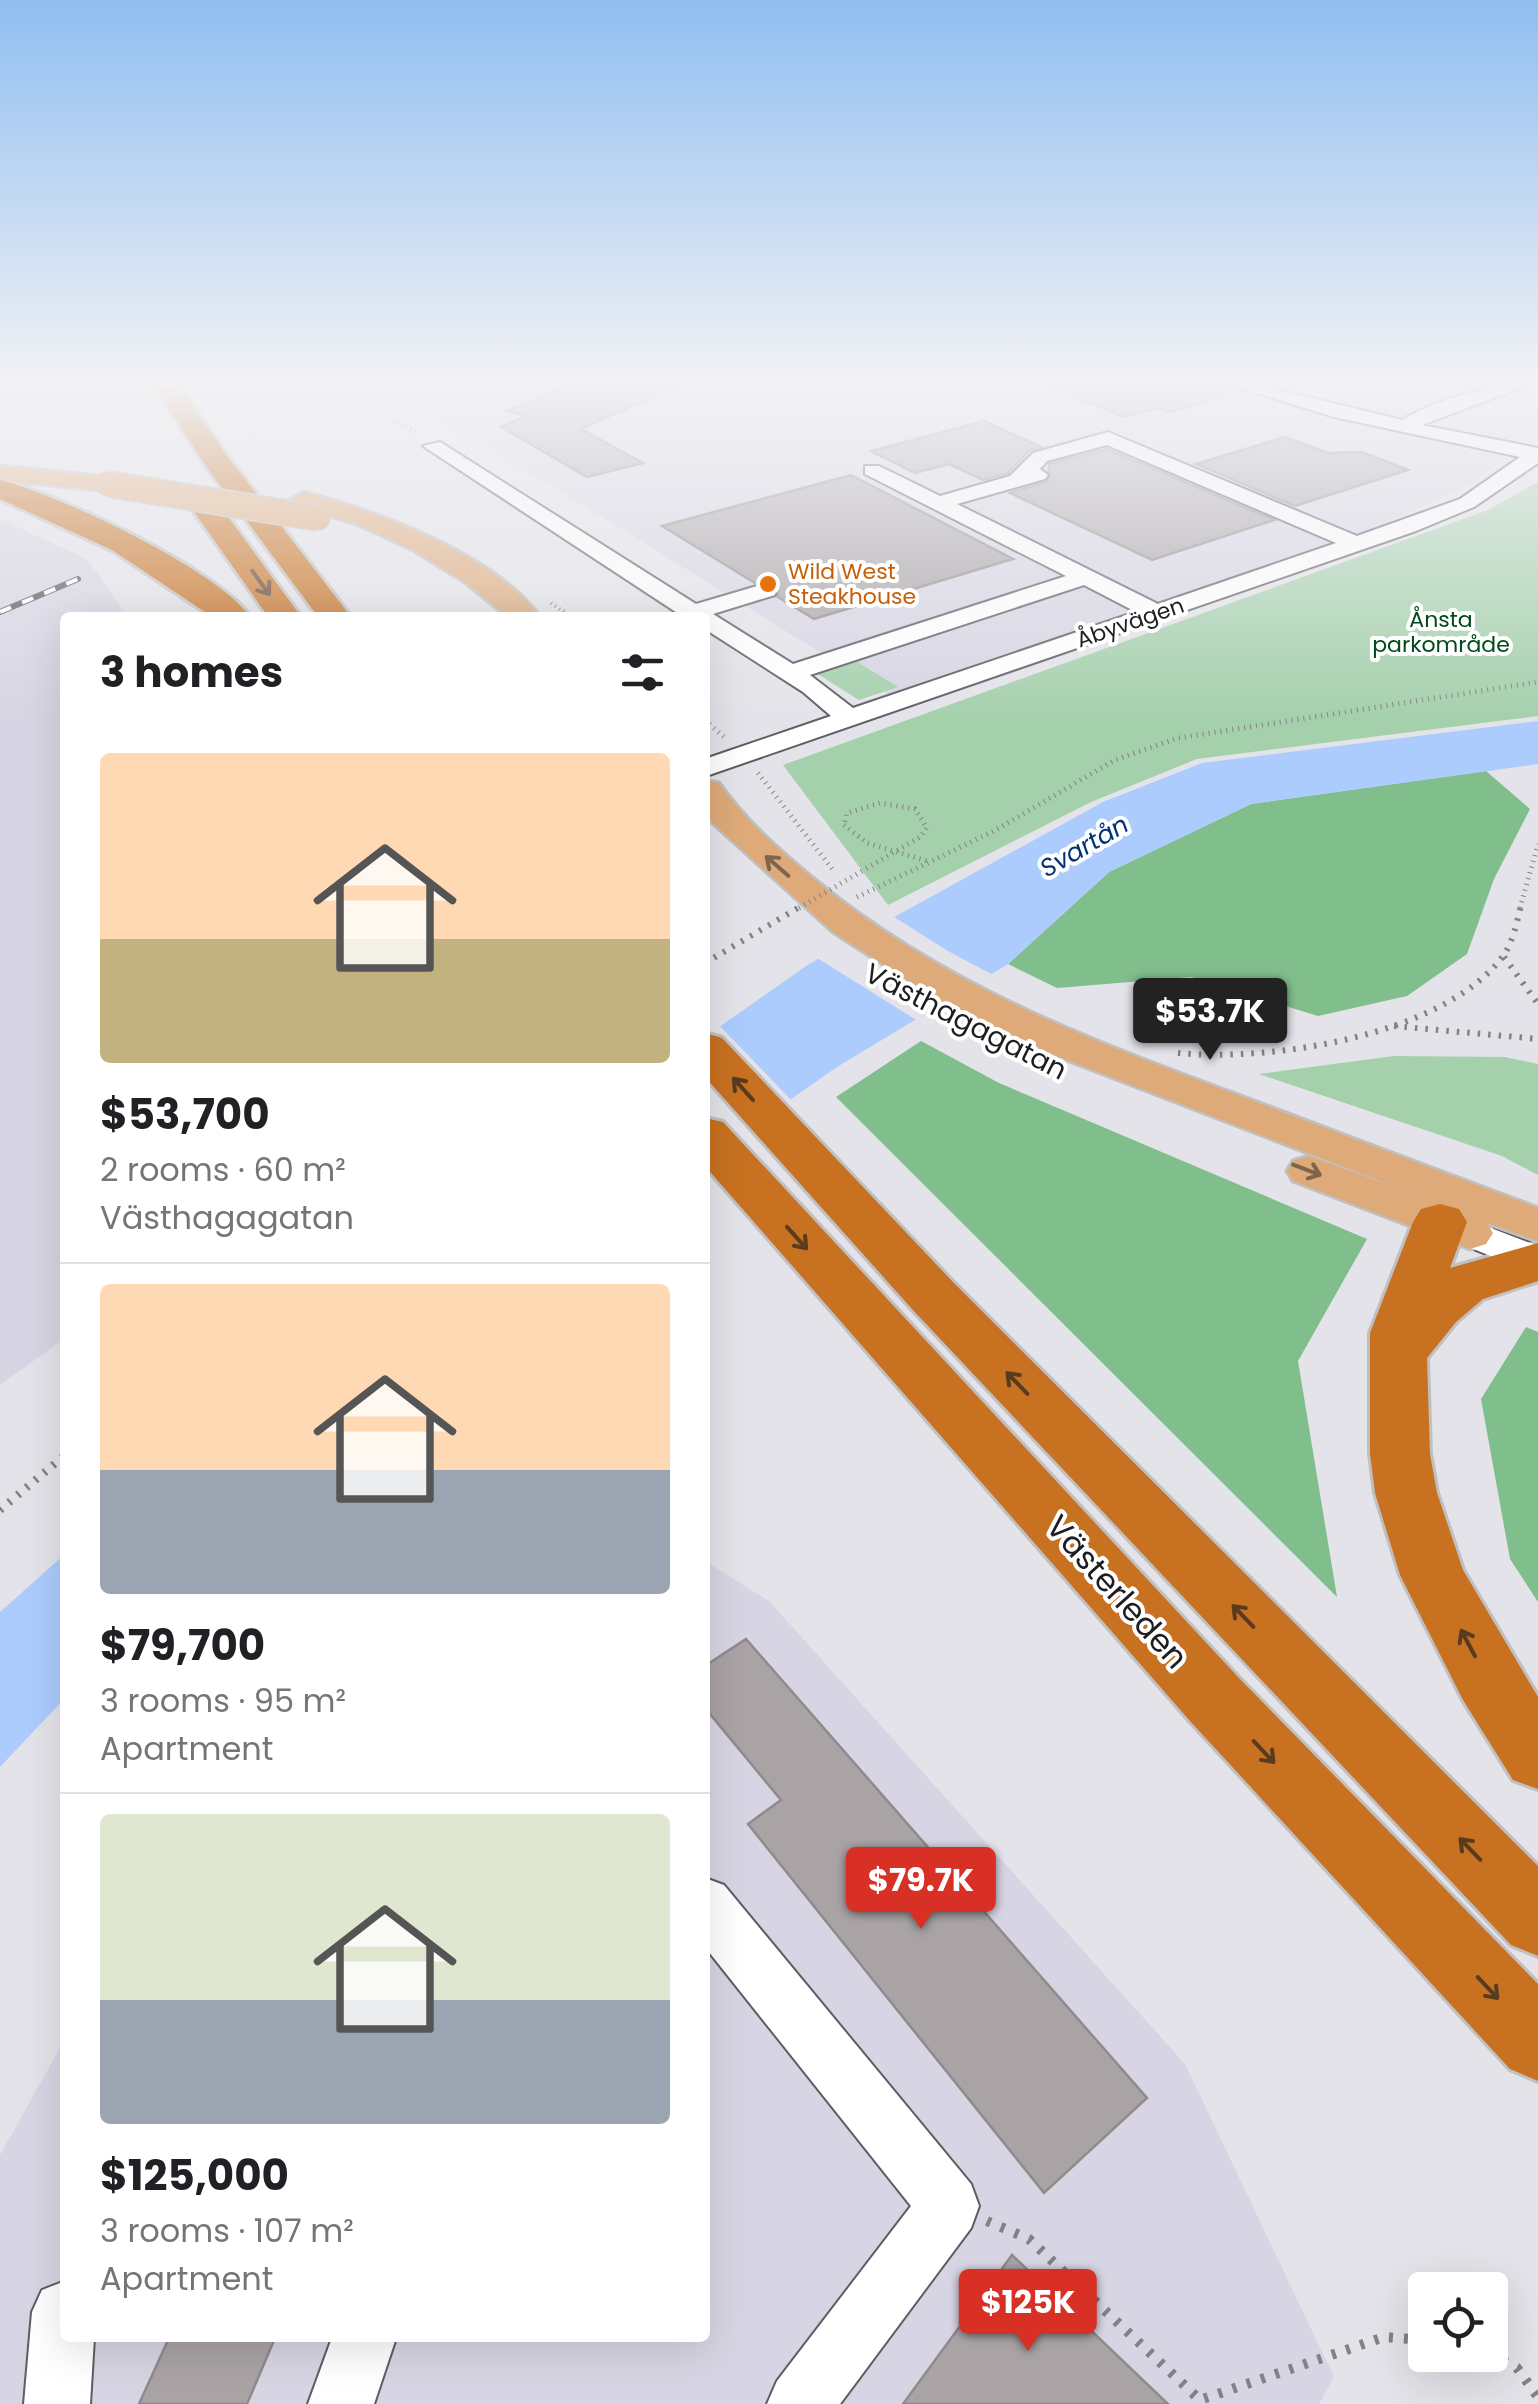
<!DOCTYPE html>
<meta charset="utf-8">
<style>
:root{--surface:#fff;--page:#f2f2f2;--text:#202124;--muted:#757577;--line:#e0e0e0;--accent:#d93025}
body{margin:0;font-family:Poppins,sans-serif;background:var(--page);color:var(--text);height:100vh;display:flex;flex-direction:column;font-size:38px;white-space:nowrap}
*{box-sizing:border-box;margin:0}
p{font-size:32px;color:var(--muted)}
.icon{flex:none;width:55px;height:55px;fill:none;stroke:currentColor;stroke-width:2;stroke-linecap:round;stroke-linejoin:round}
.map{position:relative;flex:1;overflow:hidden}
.sheet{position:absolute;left:60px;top:612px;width:650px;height:1730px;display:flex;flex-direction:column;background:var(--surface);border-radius:10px;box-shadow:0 10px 40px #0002}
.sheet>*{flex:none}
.tools{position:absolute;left:1408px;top:2272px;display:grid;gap:20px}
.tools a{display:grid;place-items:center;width:100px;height:100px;border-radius:10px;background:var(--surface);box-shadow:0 10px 40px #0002;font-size:50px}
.price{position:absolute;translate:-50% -85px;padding:0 22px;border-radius:10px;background:var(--accent);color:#fff;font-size:32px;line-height:65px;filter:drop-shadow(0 2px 5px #0008)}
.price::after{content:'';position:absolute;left:50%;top:60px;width:30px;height:22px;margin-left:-15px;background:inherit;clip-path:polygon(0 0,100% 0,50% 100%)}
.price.current{background:#222;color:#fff}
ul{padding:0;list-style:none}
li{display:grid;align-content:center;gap:20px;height:530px;padding:0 40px}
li+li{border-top:2px solid var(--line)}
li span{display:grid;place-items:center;height:310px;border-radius:10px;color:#555}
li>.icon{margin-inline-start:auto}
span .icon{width:180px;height:180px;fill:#fffc;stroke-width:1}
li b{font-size:42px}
h2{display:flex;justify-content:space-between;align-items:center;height:120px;padding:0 40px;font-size:42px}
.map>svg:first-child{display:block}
.built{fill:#d7d5e3}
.green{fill:#a5d0ac}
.forest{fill:#80be8b}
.water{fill:#acccfe}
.pier{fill:#e3e3e9}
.building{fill:#a9a3a6;stroke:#908a8d;stroke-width:2.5}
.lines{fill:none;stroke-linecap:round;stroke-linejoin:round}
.minor-casing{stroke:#5e5d63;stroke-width:4}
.major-casing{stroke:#c0c0c1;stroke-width:5}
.highway-casing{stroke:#c0c0c1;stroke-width:6}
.path-far4{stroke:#828286;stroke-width:4;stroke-dasharray:1 4;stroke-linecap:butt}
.path-far3{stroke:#828286;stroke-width:5;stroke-dasharray:1 5;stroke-linecap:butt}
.path-far2{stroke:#828286;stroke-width:6;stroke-dasharray:2.5 8;stroke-linecap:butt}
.path-far1{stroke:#828286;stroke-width:8;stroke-dasharray:2.5 9;stroke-linecap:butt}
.path{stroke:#828286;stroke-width:10;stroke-dasharray:4 11;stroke-linecap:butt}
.minor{fill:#fff;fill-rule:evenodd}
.major{fill:#deaa79;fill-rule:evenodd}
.highway{fill:#c87120;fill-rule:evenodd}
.rail-casing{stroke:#555558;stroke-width:6}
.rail{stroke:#fff;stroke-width:4;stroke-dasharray:12;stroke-linecap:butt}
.major-bridge-casing{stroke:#c0c0c1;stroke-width:28;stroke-linecap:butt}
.path-bridge-far1{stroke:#828286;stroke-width:5;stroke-dasharray:1 5;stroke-linecap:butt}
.path-bridge{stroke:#828286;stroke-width:6;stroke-dasharray:2.5 8;stroke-linecap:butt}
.major-bridge{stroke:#deaa79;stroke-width:25}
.oneway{stroke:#5a3b20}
.oneway2{stroke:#7e644c}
.food-dot{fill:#e8710a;stroke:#fff;stroke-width:4}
.labels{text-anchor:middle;stroke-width:8;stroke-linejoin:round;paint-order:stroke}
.far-food-label{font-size:22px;fill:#c56008;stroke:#fff;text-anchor:start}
.far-park-label{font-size:22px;fill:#004a1b;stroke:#fff}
.far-street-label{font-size:22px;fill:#1e1e20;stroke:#fff}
.far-water-label{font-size:25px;font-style:italic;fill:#013277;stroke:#fff}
.street-label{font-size:28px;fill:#1e1e20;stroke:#fff}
.near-street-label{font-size:32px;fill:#1e1e20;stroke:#fff}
</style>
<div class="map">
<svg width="1538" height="2404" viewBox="0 0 1538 2404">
<rect width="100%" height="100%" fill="#e3e3e9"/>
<g class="built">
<polygon points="508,385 1538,385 1538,433 1472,484 1356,537 892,697 570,497 429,416"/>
<polygon points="0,519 87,559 128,617 65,618 65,1338 0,1385"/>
<polygon points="705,1561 769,1601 1185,2064 1334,2377 1319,2404 0,2404 0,2155 65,2039 65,2338 705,2338"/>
</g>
<g class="green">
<polygon points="1538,482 1538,716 1197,759 1091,802 888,905 783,765 1488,510"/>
<polygon points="854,660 898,687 859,700 816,673"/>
<polygon points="1394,1056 1505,1057 1538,1064 1538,1175 1502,1156 1259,1074"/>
</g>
<g class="forest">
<polygon points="1486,771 1530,809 1494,879 1467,954 1407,996 1318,1016 1191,977 1057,988 1008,964 1109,872 1251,804"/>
<polygon points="921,1041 999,1083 1367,1239 1298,1361 1337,1597 836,1097"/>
<polygon points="1526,1327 1538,1332 1538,1602 1510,1559 1481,1399"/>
</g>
<g class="water">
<polygon points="1538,721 1538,764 1251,804 1109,872 1008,964 837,1067 705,1159 705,1037 809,964 1103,802 1202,763"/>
<polygon points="65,1554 65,1698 0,1767 0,1612"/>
</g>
<g class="pier">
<polygon points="891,915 948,951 997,977 921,1023 814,956"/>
<polygon points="717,1023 794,1103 705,1164 705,1031"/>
</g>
<g class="building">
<polygon points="570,385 678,385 581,429 643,463 587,477 501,427 526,416 507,411"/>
<polygon points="1047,385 1227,385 1238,392 1169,412 1158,408 1124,417"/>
<polygon points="984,421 1041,447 1030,450 1008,473 983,480 949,464 915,473 871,451"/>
<polygon points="1285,437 1328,453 1362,452 1408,470 1295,506 1196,464"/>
<polygon points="1107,449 1274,520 1152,560 1010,493 1048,481 1049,464"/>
<polygon points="851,475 1013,559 814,619 778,597 776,581 755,583 662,526"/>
<polygon points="746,1639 1147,2098 1044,2193 748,1824 781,1800 705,1708 705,1666"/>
<polygon points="1012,2255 1168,2404 903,2404"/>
<polygon points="169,2338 275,2338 247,2404 139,2404"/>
</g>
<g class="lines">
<g class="minor-casing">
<g id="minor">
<path d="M1231 385H1259L1402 420C1437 399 1487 385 1528 385L1422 425 1538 448V463L1474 507 1416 531 709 775 705 774V759L831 716 803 692 705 629V618H685L423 446 440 442 696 604 767 583 775 585V595L713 614 793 664 1066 576 865 474V466H879L940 496 1010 476 1033 453 1108 432 1357 536 1460 499 1520 457 1334 417ZM1107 445 1336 543 1158 604 957 504 1045 479 1048 475 1040 469 1047 461ZM1084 585 1136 612 853 708 810 675Z"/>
<polygon points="1470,1220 1538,1246 1538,1275 1456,1242 1451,1233 1456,1224"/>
<polygon points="705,1878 724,1885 971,2184 979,2206 971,2228 840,2404 767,2404 777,2381 911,2206 705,1947"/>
<polygon points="65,2281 65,2338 94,2338 90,2404 24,2404 32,2312 42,2290"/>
<polygon points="332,2338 396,2338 374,2404 308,2404"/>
</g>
</g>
<g class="major-casing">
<g id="major">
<polygon points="0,466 108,477 120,484 108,491 0,480"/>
<path d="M303 492C377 511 494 554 541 618H509L466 583 413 550 357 524 294 505 290 500Z"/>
<path d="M705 780 719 783C745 820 779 850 814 879 945 987 1090 1040 1246 1098 1343 1135 1441 1171 1538 1208V1241L1487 1223 1493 1233 1486 1244 1470 1249 1293 1181 1287 1171 1293 1161 1309 1156 1414 1194 1054 1055 938 1000 833 932 705 816Z"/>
</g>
</g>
<g class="highway-casing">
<g id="highway">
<polygon points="153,385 179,385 228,457 352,618 319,618 208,469"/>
<path d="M0 480C57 494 219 570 251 618H214L112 550 0 499Z"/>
<polygon points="207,500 218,503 302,618 269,618 192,509"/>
<polygon points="705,1033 722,1038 952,1281 1538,1866 1538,1956 1511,1945 912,1309 705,1077"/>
<polygon points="705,1118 723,1122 1238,1677 1538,1984 1538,2081 1510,2069 1190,1721 705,1166"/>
<polygon points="1440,1204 1459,1209 1467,1222 1450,1268 1538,1243 1538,1281 1483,1299 1456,1322 1427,1358 1430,1454 1437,1493 1463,1570 1538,1697 1538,1789 1513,1780 1463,1700 1400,1575 1375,1493 1370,1454 1370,1333 1413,1222 1421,1209"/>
</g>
</g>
<g class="path-far4">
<polyline points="338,385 377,412 418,432"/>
<polyline points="551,603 566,614"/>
</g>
<g class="path-far3">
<polyline points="563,611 572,618"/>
<polyline points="705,720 725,738"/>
<polyline points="758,773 833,870"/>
<polyline points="844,825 867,843 927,861"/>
<polyline points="857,897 994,831 1115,760 1178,738 1538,682"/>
<polyline points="1520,908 1538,844"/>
</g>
<g class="path-far2">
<polyline points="1504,957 1538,1004"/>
<polyline points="1394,1026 1538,1039"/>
<path d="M1178 1053C1270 1062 1444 1036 1503 956 1513 942 1517 922 1521 905"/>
</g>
<polyline class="path-far1" points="0,1510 65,1455"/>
<g class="path">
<polyline points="987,2221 1029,2239 1200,2400 1384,2337 1425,2340"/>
<polyline points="1490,2354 1517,2368 1538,2397"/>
</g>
<use href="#minor" class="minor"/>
<use href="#major" class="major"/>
<use href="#highway" class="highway"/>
<g class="rail-casing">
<polyline id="rail" points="0,612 78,579"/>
</g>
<use href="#rail" class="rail"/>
<g class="major-bridge-casing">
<polyline id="major-bridge" points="108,484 318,518"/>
</g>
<polyline class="path-bridge-far1" points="799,908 920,837 927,828 915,809 880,803 847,813 844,825"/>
<polyline class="path-bridge" points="705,963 803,905"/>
<use href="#major-bridge" class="major-bridge"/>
</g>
<defs><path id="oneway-shaft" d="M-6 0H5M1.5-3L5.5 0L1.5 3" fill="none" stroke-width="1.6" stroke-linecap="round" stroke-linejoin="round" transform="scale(2.5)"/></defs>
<g class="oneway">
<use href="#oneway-shaft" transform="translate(261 583) rotate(54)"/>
<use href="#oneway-shaft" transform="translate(743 1089) rotate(-132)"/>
<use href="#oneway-shaft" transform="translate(797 1238) rotate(48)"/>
<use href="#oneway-shaft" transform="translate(1017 1383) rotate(-134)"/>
<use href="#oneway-shaft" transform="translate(1243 1616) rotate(-134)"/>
<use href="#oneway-shaft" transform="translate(1468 1643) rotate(-118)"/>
<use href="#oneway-shaft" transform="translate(1264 1752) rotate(47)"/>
<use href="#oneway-shaft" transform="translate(1470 1849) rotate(-134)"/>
<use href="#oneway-shaft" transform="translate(1488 1988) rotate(47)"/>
</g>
<g class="oneway2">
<use href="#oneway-shaft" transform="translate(777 866) rotate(-139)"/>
<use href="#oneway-shaft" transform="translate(1307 1170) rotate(21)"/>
</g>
<linearGradient id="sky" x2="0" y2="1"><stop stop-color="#90bef1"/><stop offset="0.53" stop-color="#f2f2f5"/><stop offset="1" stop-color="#f2f2f5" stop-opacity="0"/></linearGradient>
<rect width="1538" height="721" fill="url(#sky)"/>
<circle class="food-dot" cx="768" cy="584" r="10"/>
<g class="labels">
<g class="far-food-label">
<text x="788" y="579">Wild West<tspan x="788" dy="25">Steakhouse</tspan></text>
</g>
<g class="far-park-label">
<text x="1441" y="627">Ånsta<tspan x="1441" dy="25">parkområde</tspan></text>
</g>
<g class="far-street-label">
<text transform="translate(1130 622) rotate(-19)" y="8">Åbyvägen</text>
</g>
<g class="far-water-label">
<text transform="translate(1084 846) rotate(-30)" y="9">Svartån</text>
</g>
<g class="street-label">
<text transform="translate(966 1021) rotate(27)" y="10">Västhagagatan</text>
</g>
<g class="near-street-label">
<text transform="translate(1117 1592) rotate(48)" y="11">Västerleden</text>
</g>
</g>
</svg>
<div class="tools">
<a><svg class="icon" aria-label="locate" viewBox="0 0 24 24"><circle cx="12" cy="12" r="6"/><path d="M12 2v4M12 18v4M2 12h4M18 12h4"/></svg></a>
</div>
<b class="price current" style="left:1210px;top:1063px">$53.7K</b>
<b class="price" style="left:921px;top:1932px">$79.7K</b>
<b class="price" style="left:1028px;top:2354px">$125K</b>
<section class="sheet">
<h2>3 homes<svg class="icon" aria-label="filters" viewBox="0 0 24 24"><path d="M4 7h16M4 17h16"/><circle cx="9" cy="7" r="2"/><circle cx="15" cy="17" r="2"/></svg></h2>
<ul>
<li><span style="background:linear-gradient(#ffd9b3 60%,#c2b280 0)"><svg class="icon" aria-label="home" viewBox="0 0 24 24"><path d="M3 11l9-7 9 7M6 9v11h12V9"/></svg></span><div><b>$53,700</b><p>2 rooms · 60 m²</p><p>Västhagagatan</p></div></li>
<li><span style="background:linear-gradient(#ffd9b3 60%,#9aa5b1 0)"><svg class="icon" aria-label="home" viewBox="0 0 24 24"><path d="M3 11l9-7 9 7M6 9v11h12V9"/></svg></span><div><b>$79,700</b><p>3 rooms · 95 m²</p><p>Apartment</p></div></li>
<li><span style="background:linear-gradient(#dfe7d0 60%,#9aa5b1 0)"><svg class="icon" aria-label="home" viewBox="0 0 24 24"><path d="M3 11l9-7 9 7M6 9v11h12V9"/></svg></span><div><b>$125,000</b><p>3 rooms · 107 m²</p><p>Apartment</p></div></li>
</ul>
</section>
</div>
